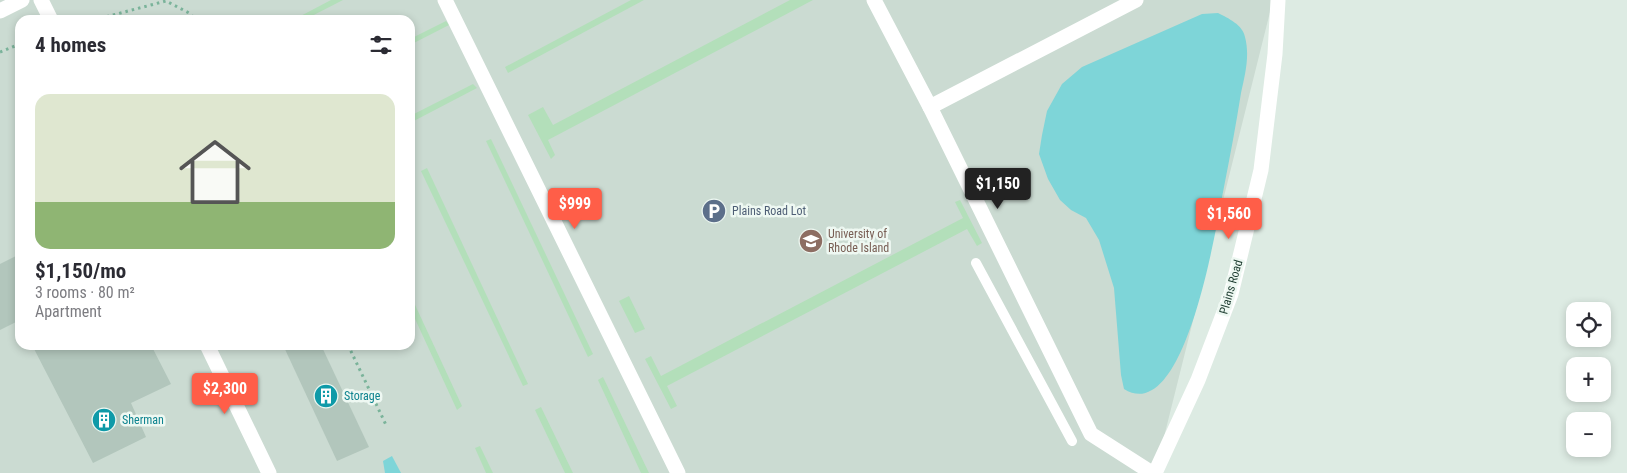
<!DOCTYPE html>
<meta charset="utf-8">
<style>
:root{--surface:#fff;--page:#f2f2f3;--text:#2b2b33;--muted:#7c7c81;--line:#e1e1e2;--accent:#ff5e48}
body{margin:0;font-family:"Roboto Condensed",sans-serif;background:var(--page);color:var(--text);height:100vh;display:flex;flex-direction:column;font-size:19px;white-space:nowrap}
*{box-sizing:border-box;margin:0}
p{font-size:16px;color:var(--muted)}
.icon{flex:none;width:28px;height:28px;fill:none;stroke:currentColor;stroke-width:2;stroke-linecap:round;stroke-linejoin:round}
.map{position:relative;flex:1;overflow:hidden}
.details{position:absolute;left:15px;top:15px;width:400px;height:335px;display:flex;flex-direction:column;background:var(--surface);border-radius:15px;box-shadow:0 2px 8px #0003}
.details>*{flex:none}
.controls{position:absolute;left:1566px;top:302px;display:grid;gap:10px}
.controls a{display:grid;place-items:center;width:45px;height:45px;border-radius:10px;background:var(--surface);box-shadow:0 2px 8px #0003;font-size:25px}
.price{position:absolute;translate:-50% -42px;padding:0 11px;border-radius:5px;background:var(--accent);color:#fff;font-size:16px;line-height:32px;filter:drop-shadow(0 1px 2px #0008)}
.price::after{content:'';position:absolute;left:50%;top:30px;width:15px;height:11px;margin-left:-8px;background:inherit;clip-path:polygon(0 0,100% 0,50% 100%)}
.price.current{background:#222;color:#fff}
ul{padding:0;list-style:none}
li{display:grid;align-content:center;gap:10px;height:265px;padding:0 20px}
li+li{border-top:1px solid var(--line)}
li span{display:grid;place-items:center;height:155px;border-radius:15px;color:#555}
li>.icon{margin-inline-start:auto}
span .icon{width:90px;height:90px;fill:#fffc;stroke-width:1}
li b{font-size:21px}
h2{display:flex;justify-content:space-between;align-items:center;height:60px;padding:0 20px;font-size:21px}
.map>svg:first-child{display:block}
.built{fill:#cbdbd2;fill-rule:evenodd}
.green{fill:#b3dfba}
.water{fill:#7ed5d8}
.building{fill:#b2c6bc}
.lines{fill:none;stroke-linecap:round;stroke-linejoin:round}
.path{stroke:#7ab39a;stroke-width:3;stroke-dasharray:2.5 4;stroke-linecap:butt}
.service{stroke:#fff;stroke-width:10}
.minor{stroke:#fff;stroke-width:15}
.tertiary{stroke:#fff;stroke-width:15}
.labels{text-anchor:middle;stroke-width:5;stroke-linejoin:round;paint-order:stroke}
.service-label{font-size:12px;fill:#4e5e75;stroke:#eef8f2;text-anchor:start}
.education-label{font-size:12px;fill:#785e54;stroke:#eef8f2;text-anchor:start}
.street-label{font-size:12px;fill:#1d3c30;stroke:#eef8f2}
.culture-label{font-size:12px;fill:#0d838f;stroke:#eef8f2;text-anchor:start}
</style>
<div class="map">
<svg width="1627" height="473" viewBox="0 0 1627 473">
<rect width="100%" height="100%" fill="#ddebe3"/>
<path class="built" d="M0 0H1273L1155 473H0ZM20 20H410V345H20Z"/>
<g class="green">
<polygon points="331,0 343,0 304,20 293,20"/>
<polygon points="631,0 644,0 508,73 505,67"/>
<polygon points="790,0 813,0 548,140 555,155 551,159 528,115 543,107 553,125"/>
<polygon points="446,21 449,25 410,45 410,39"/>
<polygon points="473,84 477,88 410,123 410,116"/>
<polygon points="491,139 593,354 588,357 486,141"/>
<polygon points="427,168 528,384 523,386 421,171"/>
<polygon points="960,200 982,243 977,246 967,229 667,386 677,406 671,409 645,359 651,356 661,376 963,218 955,202"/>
<polygon points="410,294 462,406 457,410 410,308"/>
<polygon points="629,296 645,329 635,333 619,301"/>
<polygon points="603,377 649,473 641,473 598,380"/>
<polygon points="541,407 573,473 565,473 535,410"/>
<polygon points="480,446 493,473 486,473 475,448"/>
</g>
<g class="water">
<path d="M1218 13C1228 18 1243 25 1245 37 1250 56 1245 75 1241 93 1236 125 1230 156 1224 187 1217 221 1186 428 1124 389L1121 375 1114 288 1099 240 1086 218 1071 210 1060 200 1048 179 1039 154 1042 135 1047 111 1062 84 1082 67 1202 14Z"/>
<polygon points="392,456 401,473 385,473 383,461"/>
</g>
<g class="building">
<polygon points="20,254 20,320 0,330 0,264"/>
<polygon points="32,345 151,345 171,384 131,403 146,437 93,463"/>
<polygon points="283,345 321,345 369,447 337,461"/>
</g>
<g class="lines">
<g class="path">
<polyline points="94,20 166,1 191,14 194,20"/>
<polyline points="0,52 20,44"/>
<polyline points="348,345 387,427"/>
</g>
<polyline class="service" points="976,263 1072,441"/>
<g class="minor">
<polyline points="445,0 678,473"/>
<polyline points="874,0 930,107 1091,434 1152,473"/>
<polyline points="930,107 1136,0"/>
</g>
<g class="tertiary">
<polyline points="41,0 51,20"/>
<polyline points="0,11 22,0"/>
<polyline points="207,345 269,473"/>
<polyline points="1155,473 1198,380 1231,294 1261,170 1275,54 1278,0"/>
</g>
</g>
<defs>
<g id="parking-disc" transform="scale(1.25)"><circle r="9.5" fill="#5c6f8a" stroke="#eef8f2"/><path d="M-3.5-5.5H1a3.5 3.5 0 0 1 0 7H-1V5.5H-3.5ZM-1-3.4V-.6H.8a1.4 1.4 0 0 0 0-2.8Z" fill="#fff"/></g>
<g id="university-disc" transform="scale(1.25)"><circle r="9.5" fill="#8d6e63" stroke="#eef8f2"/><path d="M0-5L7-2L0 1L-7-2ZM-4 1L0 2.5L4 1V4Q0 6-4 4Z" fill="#fff"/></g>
<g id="building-disc" transform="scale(1.25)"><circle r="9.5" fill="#0f9aa8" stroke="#eef8f2"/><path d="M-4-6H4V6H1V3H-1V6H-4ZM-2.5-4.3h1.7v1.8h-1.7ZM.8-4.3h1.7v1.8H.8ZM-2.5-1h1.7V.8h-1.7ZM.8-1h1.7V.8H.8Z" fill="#fff"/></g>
</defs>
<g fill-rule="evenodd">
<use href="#parking-disc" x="714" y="211"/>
<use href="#university-disc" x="811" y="241"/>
<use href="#building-disc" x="326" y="396"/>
<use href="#building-disc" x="104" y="420"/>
</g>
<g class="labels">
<g class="service-label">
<text x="732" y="215">Plains Road Lot</text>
</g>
<g class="education-label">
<text x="828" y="238">University of<tspan x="828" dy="14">Rhode Island</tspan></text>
</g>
<g class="street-label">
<text transform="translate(1231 287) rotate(-74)" y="4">Plains Road</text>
</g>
<g class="culture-label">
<text x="344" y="400">Storage</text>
<text x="122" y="424">Sherman</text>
</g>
</g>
</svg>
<div class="controls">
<a><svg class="icon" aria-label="locate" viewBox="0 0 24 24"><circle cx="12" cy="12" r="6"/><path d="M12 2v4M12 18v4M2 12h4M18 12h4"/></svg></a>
<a>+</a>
<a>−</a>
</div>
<b class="price current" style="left:998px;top:210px">$1,150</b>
<b class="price" style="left:575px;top:230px">$999</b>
<b class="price" style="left:1229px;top:240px">$1,560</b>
<b class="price" style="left:225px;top:415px">$2,300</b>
<section class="details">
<h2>4 homes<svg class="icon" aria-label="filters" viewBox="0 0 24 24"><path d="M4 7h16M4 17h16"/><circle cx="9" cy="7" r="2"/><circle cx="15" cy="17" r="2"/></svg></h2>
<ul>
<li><span style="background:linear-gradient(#dfe7d0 70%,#8fb573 0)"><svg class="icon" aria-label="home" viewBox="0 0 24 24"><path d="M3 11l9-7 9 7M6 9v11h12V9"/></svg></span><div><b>$1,150/mo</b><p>3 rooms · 80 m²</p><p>Apartment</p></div></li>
</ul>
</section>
</div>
